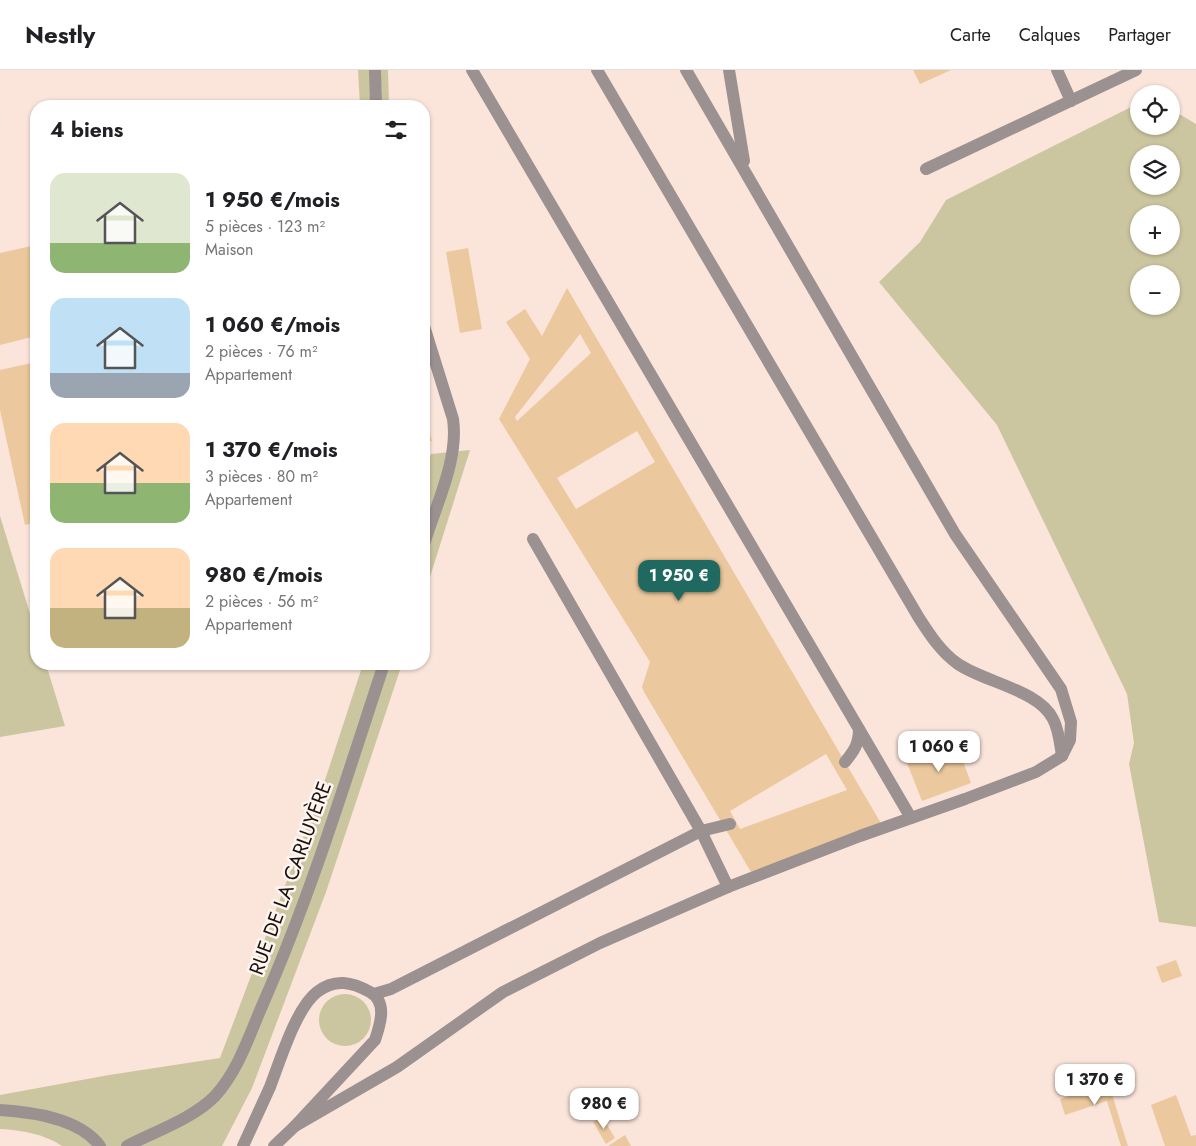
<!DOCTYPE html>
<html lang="fr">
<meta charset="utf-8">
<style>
:root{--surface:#fff;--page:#f6f6f6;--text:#202124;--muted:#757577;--line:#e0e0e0;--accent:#1f6961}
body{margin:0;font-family:Jost,sans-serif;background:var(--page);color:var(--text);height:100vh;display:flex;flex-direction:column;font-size:19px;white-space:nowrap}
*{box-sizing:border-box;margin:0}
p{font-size:16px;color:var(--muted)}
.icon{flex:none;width:28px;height:28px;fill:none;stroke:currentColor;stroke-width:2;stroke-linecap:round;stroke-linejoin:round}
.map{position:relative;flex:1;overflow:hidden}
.drawer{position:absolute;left:30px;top:30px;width:400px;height:570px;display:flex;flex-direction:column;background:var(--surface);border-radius:20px;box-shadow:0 1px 4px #0004}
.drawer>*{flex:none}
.controls{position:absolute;left:1130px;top:15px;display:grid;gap:10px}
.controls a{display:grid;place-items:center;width:50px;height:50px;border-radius:50%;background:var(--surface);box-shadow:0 1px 4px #0004;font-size:25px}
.price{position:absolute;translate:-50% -42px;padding:0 11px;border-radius:10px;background:#fff;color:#222;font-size:16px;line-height:32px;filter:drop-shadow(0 1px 2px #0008)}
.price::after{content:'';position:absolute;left:50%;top:30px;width:15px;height:11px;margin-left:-8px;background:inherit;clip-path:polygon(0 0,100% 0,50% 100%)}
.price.active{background:var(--accent);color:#fff}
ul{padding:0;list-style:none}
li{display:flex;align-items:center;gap:15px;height:125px;padding:0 20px}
li span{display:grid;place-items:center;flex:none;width:140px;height:100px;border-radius:15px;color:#555}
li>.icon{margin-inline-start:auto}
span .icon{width:60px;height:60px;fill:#fffc;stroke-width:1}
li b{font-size:21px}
h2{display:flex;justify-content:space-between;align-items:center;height:60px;padding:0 20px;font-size:21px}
header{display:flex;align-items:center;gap:30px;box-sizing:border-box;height:70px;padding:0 25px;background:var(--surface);border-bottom:1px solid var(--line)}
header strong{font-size:24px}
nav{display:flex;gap:28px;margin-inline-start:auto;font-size:18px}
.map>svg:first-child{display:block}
.green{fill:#cbc6a0;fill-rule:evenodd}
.building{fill:#ebc89d;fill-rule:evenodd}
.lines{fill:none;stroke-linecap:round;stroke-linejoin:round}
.service{stroke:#9b9191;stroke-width:12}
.minor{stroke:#9b9191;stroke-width:12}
.labels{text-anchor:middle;stroke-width:5;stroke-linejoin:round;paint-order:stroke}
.street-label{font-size:20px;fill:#1a120f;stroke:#fef5f1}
</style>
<header>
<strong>Nestly</strong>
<nav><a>Carte</a><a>Calques</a><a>Partager</a></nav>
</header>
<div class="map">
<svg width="1196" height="1076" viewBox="0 0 1196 1076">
<rect width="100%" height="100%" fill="#fbe5db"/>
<g class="green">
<polygon points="358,0 388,0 389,36 360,36"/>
<path d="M1137 34 1139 56H1171V39L1196 54V857L1159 852 1129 694 1134 673 1127 624 997 355 879 212 920 172 946 130ZM1139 84H1171V116H1139ZM1139 144H1171V176H1139ZM1139 204H1171V236H1139Z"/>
<polygon points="470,380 424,526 424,406 431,384"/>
<polygon points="0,446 36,563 36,594 46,594 65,656 0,667"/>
<path d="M363 594H402L326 822 252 1018 222 1076H62C44 1064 22 1060 0 1059V1025L109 1005 220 988 326 707Z"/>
<circle cx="345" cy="950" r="26"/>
</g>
<g class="building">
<polygon points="913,0 951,0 920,14"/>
<polygon points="36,175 36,266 0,275 0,183"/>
<polygon points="468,178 482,259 460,263 446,182"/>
<path d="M567 218 882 755 751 802 644 622 642 617 650 592 499 349 530 289 506 252 525 239 542 266ZM580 264 591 283 517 351 515 347ZM637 361 655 392 576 439 557 408ZM826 684 847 720 740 759 730 741Z"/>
<polygon points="36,292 36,452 25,455 0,340 0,300"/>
<polygon points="424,344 432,371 424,373"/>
<polygon points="957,675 971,713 922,731 907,693"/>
<polygon points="1176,890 1182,906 1162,913 1156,897"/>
<polygon points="1109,1014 1125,1067 1128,1076 1121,1076 1107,1031 1065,1045 1060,1029"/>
<polygon points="1176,1025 1191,1066 1196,1065 1196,1076 1165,1076 1151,1035"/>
<polygon points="602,1047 615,1068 606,1074 593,1052"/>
<polygon points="625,1065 631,1076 608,1076"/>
</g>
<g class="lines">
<g class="service">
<path d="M472 0 859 659C859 674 854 681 845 692"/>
<path d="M597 0 919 548C930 565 941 582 958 594 984 612 1039 620 1053 649 1059 660 1060 674 1062 686"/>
<polyline points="729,0 744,91"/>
<polyline points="1057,0 1071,31"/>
<polyline points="926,99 1136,0"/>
<polyline points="533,469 701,761 728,817"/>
<polyline points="859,659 911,748"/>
<polyline points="374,924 391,919 701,761 730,754"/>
<polyline points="295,1056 397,997 503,922 600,873 728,817 860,766 965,729 1036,702 1062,686 1070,670 1071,652 1061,619 955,464 686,0"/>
<path d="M243 1076C252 1056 261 1037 270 1017 280 991 296 938 317 922 335 908 352 912 370 922 388 932 380 955 375 970L295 1056 274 1076"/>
</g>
<g class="minor">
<polyline points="375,0 376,36"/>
<path d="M424 256 453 349C459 389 436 435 424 474"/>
<path d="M0 1040C32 1042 79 1048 100 1076"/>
<path d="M127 1076C154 1062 194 1048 215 1026 238 1001 249 966 262 936 311 825 346 709 384 594"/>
</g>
</g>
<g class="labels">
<g class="street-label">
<text transform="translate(290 808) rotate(-70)" y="7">RUE DE LA CARLUYÈRE</text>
</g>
</g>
</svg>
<div class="controls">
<a><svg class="icon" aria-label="locate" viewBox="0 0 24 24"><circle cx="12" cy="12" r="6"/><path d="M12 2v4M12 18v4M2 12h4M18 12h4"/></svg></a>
<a><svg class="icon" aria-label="layers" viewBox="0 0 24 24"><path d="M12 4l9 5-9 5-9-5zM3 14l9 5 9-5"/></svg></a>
<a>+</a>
<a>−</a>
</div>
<b class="price active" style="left:679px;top:532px">1 950 €</b>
<b class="price" style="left:939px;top:703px">1 060 €</b>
<b class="price" style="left:1095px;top:1036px">1 370 €</b>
<b class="price" style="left:604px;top:1060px">980 €</b>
<section class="drawer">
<h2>4 biens<svg class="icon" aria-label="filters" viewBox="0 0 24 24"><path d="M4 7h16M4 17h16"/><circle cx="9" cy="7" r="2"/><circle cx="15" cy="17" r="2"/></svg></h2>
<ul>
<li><span style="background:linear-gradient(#dfe7d0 70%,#8fb573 0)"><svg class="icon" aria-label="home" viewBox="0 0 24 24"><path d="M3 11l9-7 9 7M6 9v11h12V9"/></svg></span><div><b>1 950 €/mois</b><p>5 pièces · 123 m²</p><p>Maison</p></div></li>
<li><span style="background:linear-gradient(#bfe0f5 75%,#9aa5b1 0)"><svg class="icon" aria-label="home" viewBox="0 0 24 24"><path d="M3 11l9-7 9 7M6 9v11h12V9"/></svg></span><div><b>1 060 €/mois</b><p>2 pièces · 76 m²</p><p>Appartement</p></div></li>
<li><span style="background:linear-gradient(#ffd9b3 60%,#8fb573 0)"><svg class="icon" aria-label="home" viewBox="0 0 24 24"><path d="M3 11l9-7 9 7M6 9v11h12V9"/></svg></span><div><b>1 370 €/mois</b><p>3 pièces · 80 m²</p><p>Appartement</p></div></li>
<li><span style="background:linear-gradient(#ffd9b3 60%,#c2b280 0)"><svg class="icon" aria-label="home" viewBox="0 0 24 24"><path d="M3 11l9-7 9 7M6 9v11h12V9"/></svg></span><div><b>980 €/mois</b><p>2 pièces · 56 m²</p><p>Appartement</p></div></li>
</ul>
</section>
</div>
